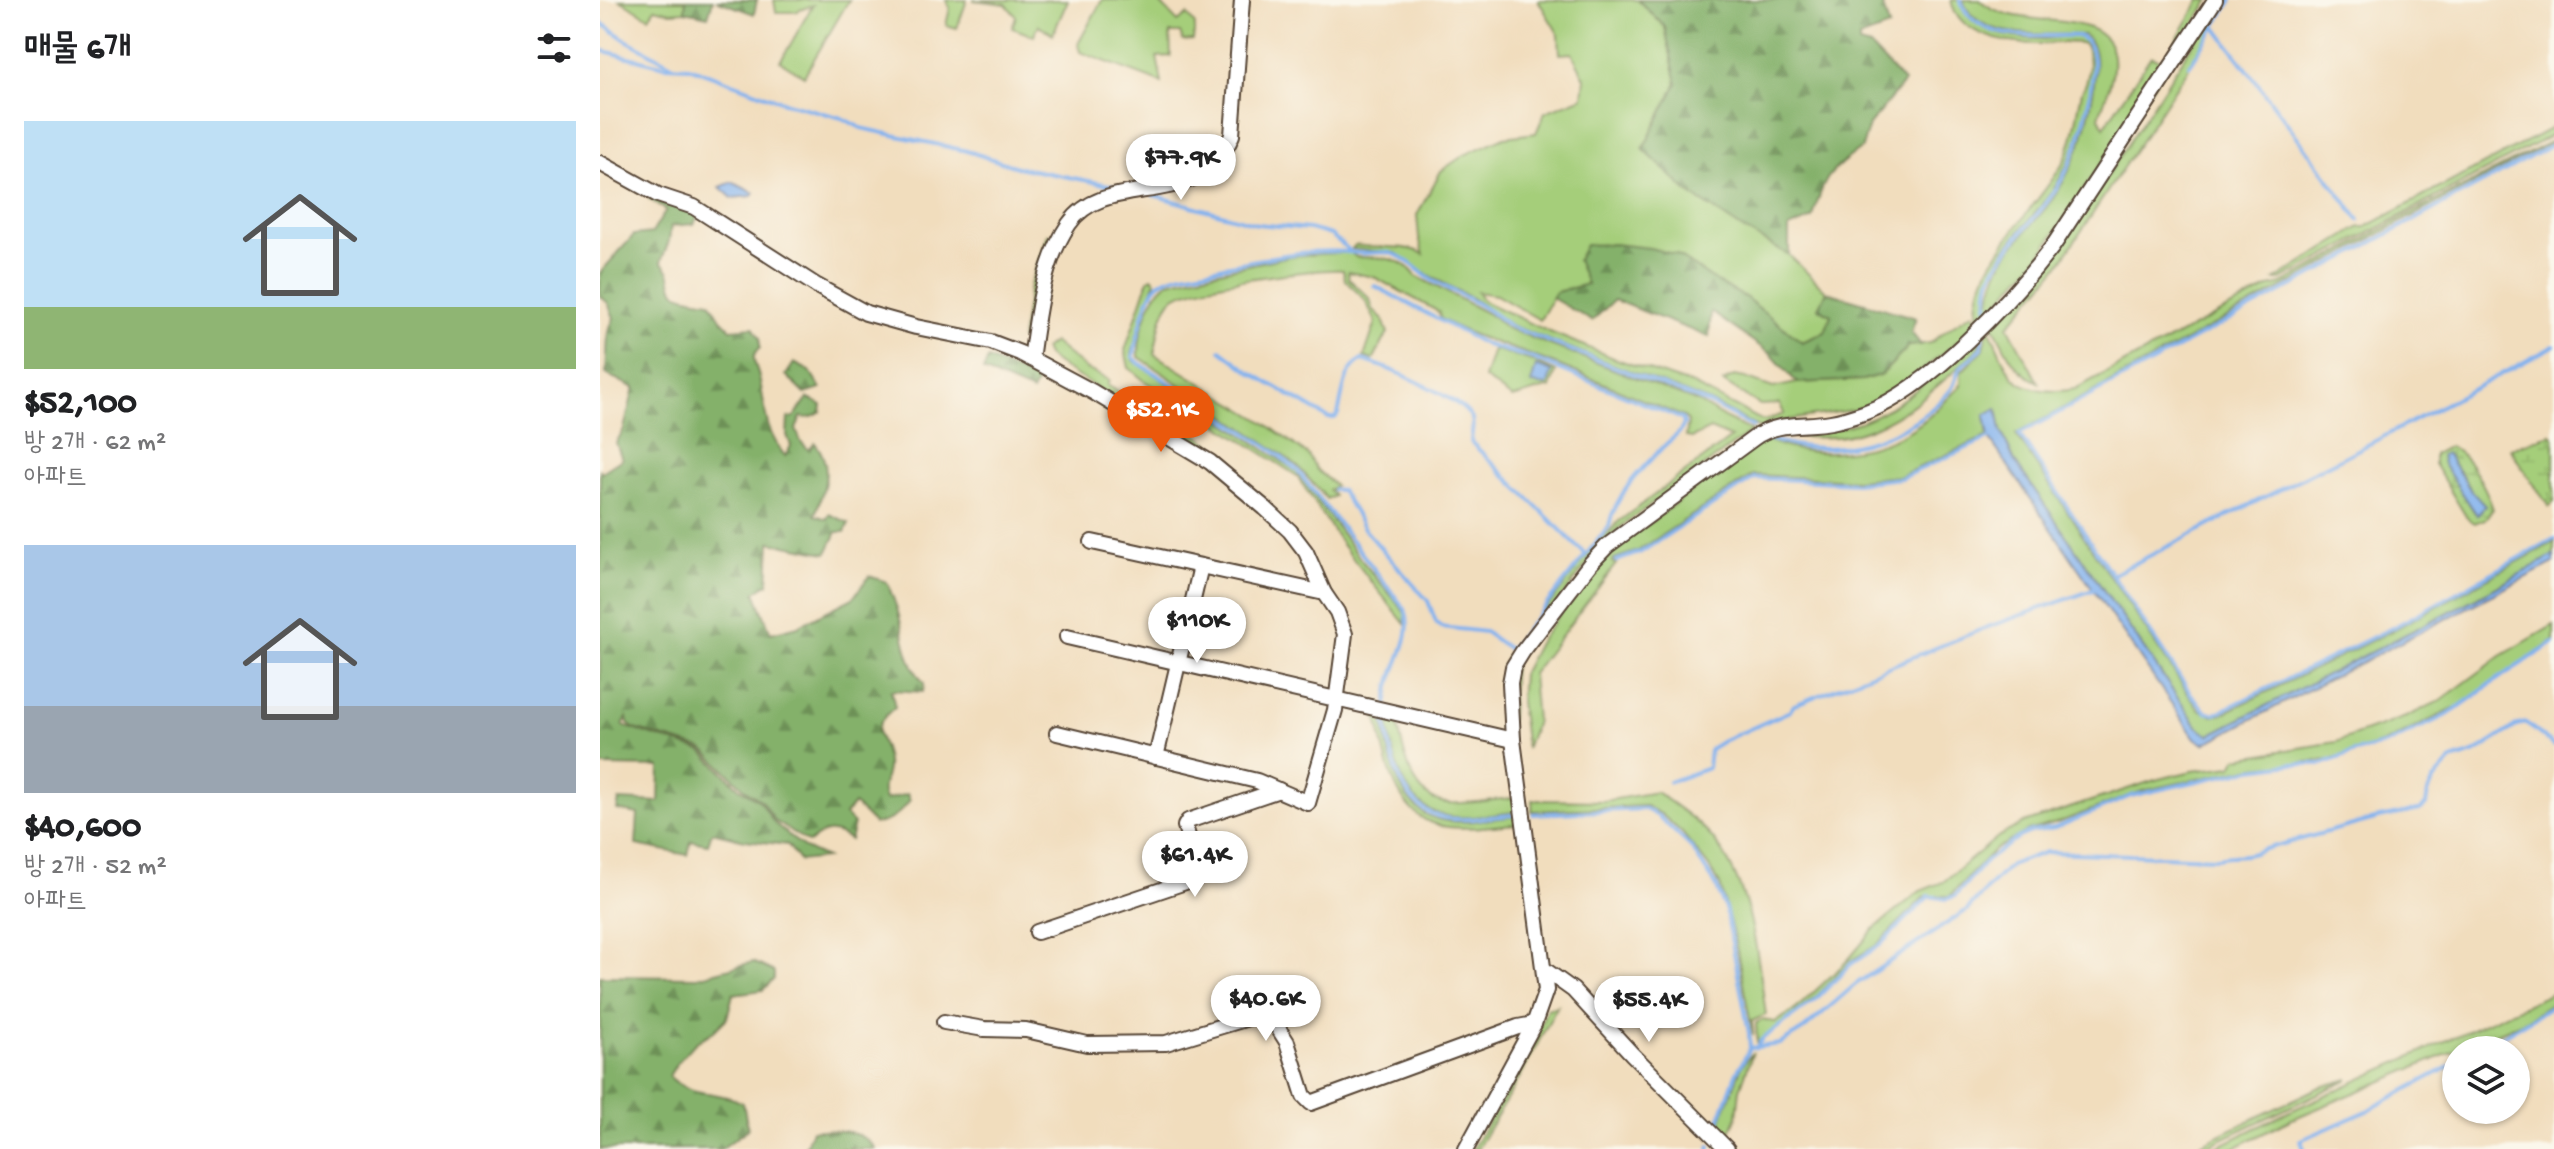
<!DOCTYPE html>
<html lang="ko">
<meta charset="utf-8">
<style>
:root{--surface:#fff;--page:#f6f6f6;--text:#202124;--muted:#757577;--accent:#ea580c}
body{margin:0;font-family:"Gochi Hand","Poor Story",sans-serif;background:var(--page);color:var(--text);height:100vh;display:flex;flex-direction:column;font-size:30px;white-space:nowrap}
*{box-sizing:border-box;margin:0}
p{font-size:26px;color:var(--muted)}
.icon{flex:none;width:44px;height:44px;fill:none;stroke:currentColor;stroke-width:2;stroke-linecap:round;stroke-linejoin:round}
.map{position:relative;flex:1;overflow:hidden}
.sheet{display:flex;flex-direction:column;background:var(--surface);width:600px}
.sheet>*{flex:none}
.fabs{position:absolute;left:1842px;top:1036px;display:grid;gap:16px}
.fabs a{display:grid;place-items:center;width:88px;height:88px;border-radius:50%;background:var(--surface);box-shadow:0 2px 6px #0004;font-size:40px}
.price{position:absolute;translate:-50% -68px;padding:0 18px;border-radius:28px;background:#fff;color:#222;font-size:26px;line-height:52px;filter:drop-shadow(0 2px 4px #0008)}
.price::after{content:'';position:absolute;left:50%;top:48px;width:24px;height:18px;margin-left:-12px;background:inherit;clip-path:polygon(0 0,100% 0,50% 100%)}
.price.active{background:var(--accent);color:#fff}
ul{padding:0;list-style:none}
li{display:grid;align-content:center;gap:16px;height:424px;padding:0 24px}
li span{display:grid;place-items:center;height:248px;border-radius:0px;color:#555}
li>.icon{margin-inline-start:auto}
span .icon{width:144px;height:144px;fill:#fffc;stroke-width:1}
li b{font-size:34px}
h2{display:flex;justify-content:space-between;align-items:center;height:96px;padding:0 24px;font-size:34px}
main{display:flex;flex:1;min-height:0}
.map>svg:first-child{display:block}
.grass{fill:#a5ce7a;stroke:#707c4c;stroke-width:2}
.forest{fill:url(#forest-firs);stroke:#606e44;stroke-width:2}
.wetland{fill:url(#wetland-marsh);stroke:#707c4c;stroke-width:2;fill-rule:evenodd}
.water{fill:#83b2ee;stroke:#5f6e86;stroke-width:2}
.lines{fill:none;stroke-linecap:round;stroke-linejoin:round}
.stream{stroke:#83b2ee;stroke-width:4}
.minor-casing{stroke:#564536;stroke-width:18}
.minor{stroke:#fff;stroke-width:14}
</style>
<main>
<section class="sheet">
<h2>매물 6개<svg class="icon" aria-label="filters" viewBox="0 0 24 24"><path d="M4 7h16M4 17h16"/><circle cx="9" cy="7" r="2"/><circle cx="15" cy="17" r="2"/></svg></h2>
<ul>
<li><span style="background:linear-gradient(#bfe0f5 75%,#8fb573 0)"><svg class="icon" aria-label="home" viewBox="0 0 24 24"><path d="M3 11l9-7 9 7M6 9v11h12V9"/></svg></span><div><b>$52,100</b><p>방 2개 · 62 m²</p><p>아파트</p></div></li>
<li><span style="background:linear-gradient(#a9c7e8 65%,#9aa5b1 0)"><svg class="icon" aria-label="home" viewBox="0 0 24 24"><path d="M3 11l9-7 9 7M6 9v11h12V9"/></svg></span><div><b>$40,600</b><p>방 2개 · 52 m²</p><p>아파트</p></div></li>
</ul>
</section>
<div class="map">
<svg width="1954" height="1149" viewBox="0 0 1954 1149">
<defs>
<pattern id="forest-firs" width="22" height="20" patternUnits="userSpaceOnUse" patternTransform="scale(2)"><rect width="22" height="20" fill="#84b16a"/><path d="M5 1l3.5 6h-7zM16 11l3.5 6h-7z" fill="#6d9057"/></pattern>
<pattern id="wetland-marsh" width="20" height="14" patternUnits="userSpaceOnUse" patternTransform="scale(2)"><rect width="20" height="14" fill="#a5ce7a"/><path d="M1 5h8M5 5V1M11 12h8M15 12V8" fill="none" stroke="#8fb169"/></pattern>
</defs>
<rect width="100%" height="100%" fill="#fbf7ec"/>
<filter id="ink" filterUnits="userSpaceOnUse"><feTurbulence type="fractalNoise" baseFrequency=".0125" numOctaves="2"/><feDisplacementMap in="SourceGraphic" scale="16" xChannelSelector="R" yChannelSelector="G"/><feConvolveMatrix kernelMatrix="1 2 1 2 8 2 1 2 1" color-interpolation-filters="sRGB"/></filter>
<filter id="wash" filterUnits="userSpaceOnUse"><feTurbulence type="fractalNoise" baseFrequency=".006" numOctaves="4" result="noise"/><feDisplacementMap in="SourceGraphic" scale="32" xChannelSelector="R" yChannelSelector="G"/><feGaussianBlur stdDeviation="1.8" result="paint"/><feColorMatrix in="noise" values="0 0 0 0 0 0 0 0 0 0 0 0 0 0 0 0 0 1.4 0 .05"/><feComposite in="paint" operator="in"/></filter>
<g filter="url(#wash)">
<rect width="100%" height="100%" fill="#f1ddbd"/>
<g class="grass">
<polygon points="20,0 86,0 85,11 71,12 55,8 49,17"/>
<path d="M174 0H249L204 76 180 61C192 44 201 24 213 5L195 12H176Z"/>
<polygon points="346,0 367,0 357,28 346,25 350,8"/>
<polygon points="373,0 468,0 453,34 439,25 434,36 412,28 416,16 406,4"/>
<polygon points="502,0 557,0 578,22 587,15 595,25 593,40 583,41 580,33 570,33 571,56 557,57 562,83 480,52 478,44"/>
<path d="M938 0H1038L1065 27 1077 83 1089 193 1143 229 1189 255 1227 292 1218 307 1231 315 1225 332 1202 342 1145 297 1118 283 988 284 956 292 940 320 896 295 877 292 883 301 945 330 1016 359 1093 385 1163 421 1184 414 1180 404 1160 405 1123 382 1134 376 1145 378 1173 388 1197 383 1263 380 1282 374 1309 346 1330 343 1355 324 1373 313 1378 325 1284 401 1252 410 1169 423 1161 429 1110 402 910 325 872 298 824 273 796 253 752 249 755 245C779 249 801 243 824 254L819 238 817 215 841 171 864 155 904 137 936 133 945 112 983 97 985 78 972 53 960 54 959 35Z"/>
<path d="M1351 0H1360C1368 33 1413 39 1442 39 1453 39 1473 32 1484 40 1488 43 1490 51 1491 56 1498 95 1472 163 1450 194 1426 228 1386 258 1387 302L1390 300C1395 254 1430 232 1454 197 1478 161 1492 117 1495 75 1496 61 1497 44 1484 35 1449 32 1378 44 1363 0H1380C1417 36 1520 0 1513 68 1512 84 1504 101 1499 117L1504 127 1551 56 1563 62 1600 0H1610L1438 258 1381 321C1359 279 1444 200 1463 163 1474 141 1477 116 1482 91 1490 79 1491 59 1485 45L1481 43C1465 41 1451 44 1436 44 1404 44 1358 35 1351 0Z"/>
<path d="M1621 0H1630L1586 72 1457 268 1408 326 1438 382C1411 369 1407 350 1393 325L1394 321 1478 221Z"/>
<polygon points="1954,127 1954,134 1681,280 1675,280 1760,227 1766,227"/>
<path d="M1954 140V142L1807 219 1416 434 1591 698 1599 709 1613 716 1622 714 1795 629 1954 542V555L1886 593 1609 736 1597 726 1414 460 1401 431 1397 409 1385 415 1388 436 1300 476 1257 480 1153 475 1038 551 1014 559 1012 562 1016 564 932 674 936 721 926 749 920 702 922 674 938 643 986 579 1010 553 1162 438C1211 461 1276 456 1321 423 1336 412 1348 398 1361 385V372L1384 349 1388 326C1396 341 1401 359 1410 372 1422 392 1456 393 1475 389L1670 287 1682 284 1804 217Z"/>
<polygon points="448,234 456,239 439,280 427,340 423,342 421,339 430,285"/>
<path d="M750 252 756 257C778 258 801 255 816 276L894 317 906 328 1098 402 1126 419 1152 431 1019 528 1002 545 914 659 910 733 901 732V670L908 653H911L988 555 1018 522 1131 438 1110 429 1092 438 1086 437 1088 422 1084 417C1034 397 984 374 933 356 901 344 869 336 840 318L839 312 774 277 748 272 749 279 770 299 773 310 783 320 788 333 773 360 764 357 776 322 765 300 745 280 743 270C719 268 584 284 571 300 560 313 558 338 554 354L664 422 708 455 717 470 735 486 729 490 734 496 727 499 698 467 673 448 539 357C538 334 549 295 568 282L690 256Z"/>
<polygon points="552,277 556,281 543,313 532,354 533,360 696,471 761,560 800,606 806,615 805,624 743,546 697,476 599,412 546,382 529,368 525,350 549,279"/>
<path d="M1379 336V348C1339 386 1294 430 1237 437 1214 439 1191 435 1168 436 1193 427 1221 432 1247 426 1299 413 1339 369 1379 336Z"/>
<path d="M453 342 486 369 509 380 507 385 528 397 537 398C568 423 614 435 634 471L611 455 465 369 448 357 444 349Z"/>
<path d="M893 349 932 361 956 372 950 388C936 389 926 396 912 398L884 378Z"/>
<polygon points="1954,625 1954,641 1859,706 1784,743 1727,760 1654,767 1542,791 1460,822 1428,831 1394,850 1350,896 1325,896 1277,945 1252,960 1216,997 1157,1043 1156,1023 1162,1020 1175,1022 1195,1010 1248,960 1274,929 1320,891 1343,882 1399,836 1424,823 1555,780 1592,771 1632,766 1637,758 1736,742 1806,717 1840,701 1901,656"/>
<path d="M776 714 782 717C789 756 798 816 847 821 869 824 894 818 917 816V824C894 825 870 830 848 827 793 821 786 757 776 714Z"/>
<path d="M787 717 797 721C803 749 810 799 846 803 868 805 893 799 915 798L916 812C894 814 868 820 847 816 802 808 792 755 787 717Z"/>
<path d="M1056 792C1076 806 1097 820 1113 839 1152 887 1158 956 1166 1015L1152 1021 1153 1036 1136 946 1120 885 1109 867 1082 833 1061 814 1046 806 932 811 933 800 1004 801Z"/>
<polygon points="1954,992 1954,1002 1921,1023 1690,1120 1632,1149 1613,1149 1688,1112"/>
<polygon points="957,1006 924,1070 877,1149 872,1149 921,1068 947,1009"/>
<polygon points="1153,1052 1140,1089 1137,1116 1125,1143 1116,1133 1142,1066"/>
<polygon points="1749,1079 1601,1149 1590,1149 1720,1087"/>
</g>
<g class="forest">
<polygon points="86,0 113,0 108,16 85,11"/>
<polygon points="116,0 157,0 154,14"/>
<path d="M1038 0H1281L1289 27 1259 38V44L1270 47 1304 82 1269 125 1262 148C1228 172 1223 178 1213 218L1189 228V255L1143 229 1089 193 1043 149 1077 83 1065 27Z"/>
<path d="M52 195 100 212 94 224 71 226 69 241 61 262C75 274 68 285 76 292 82 298 101 299 110 301L121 319 131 329 153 327 160 338V348C148 358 157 365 159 377 167 411 162 426 185 456L191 446 187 435 188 418 194 417 208 398 222 405 221 412C214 417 210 419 201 417L196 429 201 442 209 450 215 443C234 466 224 489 215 515L227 519 229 514 249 523 245 532H237L227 553 170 542 168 584 155 592 171 633 198 626 253 598 269 576 287 582C291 592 295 602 298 612 305 637 306 663 324 683L323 692 291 690 295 707C264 733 284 733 287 762 289 776 278 786 285 800L307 794 310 800C299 814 292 822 274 824L254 804 245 815 254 824 250 840C233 828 223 829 209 843L175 821 162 801 147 791 103 749 35 729 28 724 27 718 23 726 102 751 138 787 161 802 174 823 204 848 226 858 199 861 188 845 145 840 112 832 108 844 91 841 88 855 36 845 38 814 17 810 19 800 59 802 60 767 0 766V470L2 472 22 459 16 443 24 429 34 388 6 374 8 332 14 318 8 303 0 296V273L34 235 52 233 66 210 49 199Z"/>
<polygon points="1014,244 1050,248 1077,255 1118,283 1145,297 1202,342 1225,332 1231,315 1218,308 1227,292 1316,318 1311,332 1321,345 1309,346 1282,374 1263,380 1197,383 1171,354 1111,312 1109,337 1014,300 992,321 952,298 956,292 987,284 977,260 985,245"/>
<polygon points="388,359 438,380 432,392 383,371"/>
<polygon points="194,363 210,371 221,389 205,394 186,375"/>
<path d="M153 962 174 972V979L163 990 133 994 127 1018 114 1031 95 1043 77 1063 69 1076C90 1098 118 1089 143 1103L148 1129 121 1149H0V976L97 977Z"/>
<path d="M212 1130C237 1131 259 1127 276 1149H204Z"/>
</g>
<g class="wetland">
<polygon points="1951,434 1954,437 1954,502 1949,507 1910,449"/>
<path d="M1849 446C1870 455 1886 488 1893 509L1885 519 1875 523 1867 518 1834 464V454ZM1846 453 1869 486 1875 513 1845 465Z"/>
</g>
<g class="water">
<polygon points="132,182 154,193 152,196 132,198 120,187"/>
<polygon points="936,366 952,372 947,386 931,384"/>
<polygon points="1397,408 1401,431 1414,460 1597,726 1609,735 1886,593 1954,555 1954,563 1604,744 1595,738 1389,438 1385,415"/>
<polygon points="1846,453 1872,492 1885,506 1877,515 1843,464 1841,455"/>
</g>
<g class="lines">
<g class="stream">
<path d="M1360 0C1377 46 1440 34 1478 36 1493 41 1494 58 1493 72 1488 117 1477 161 1450 198 1431 224 1405 247 1391 277 1387 286 1388 297 1387 307"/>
<polyline points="0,22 26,40 74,66"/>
<polyline points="1615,26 1759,220"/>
<polyline points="0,50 65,66 89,67 187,103 242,118 261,128 367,151 417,167 525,188"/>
<polyline points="1590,65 1632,0"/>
<polyline points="1954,144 1419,434 1591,694 1606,712 1615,714 1796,626 1954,539"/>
<polyline points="553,195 657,224 709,229 731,235 749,250"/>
<path d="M621 350 650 372 728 418H735L738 414C743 395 744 369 762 360 787 367 857 396 871 417 875 423 871 433 871 442L985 554"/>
<path d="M1166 438C1230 461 1303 443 1349 392 1356 385 1355 377 1359 370 1364 362 1375 355 1382 348V336"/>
<path d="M733 490H741L765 530 828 601 836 622 841 627 885 632 910 650 1009 526C1015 495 1041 469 1063 447 1073 436 1078 438 1084 424L1082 419 932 358 886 345 775 286"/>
<polyline points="1016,561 1041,552 1154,478 1256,483 1301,478 1389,438"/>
<polyline points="1512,575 1781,438 1954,346"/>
<path d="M787 706C788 697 789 688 792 679 799 656 814 633 805 609L697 470 671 449 539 363 533 357C538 338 545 296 559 283 566 278 575 276 583 274 641 265 701 245 759 253 769 254 779 251 789 253 807 256 820 274 835 282 861 295 887 307 909 326L1108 403 1153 427"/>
<path d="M785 719C791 757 800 809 845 818 866 822 892 816 913 815"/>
<polyline points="1069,782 1108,768 1110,749 1123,741 1190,711 1194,705 1385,628 1493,590"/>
<polyline points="933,814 1045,809 1058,816 1090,846 1116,885 1126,911 1149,1033 1150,1048 1136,1074 1117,1126"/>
<path d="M1150 1048 1180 1044 1204 1029 1256 984 1367 910 1410 865 1446 852 1617 858C1633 854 1646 858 1661 850L1779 818 1820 810 1826 805 1828 792 1835 779 1852 760 1874 753 1918 725 1926 723 1954 746"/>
<polyline points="1156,1048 1162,1039 1214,1001 1251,964 1280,945 1329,896 1346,899 1355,896 1386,861 1419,837 1431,832 1455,828 1531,796 1652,769 1692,764 1722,764 1755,752 1787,744 1849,714 1905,674 1954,643"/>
<polyline points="1879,1050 1954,1005"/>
<polyline points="1109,1149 1110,1146"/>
<polyline points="1704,1149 1701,1140 1767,1111 1856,1063"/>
</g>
</g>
</g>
<g filter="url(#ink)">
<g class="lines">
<g class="minor-casing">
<g id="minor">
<polyline points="0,163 58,195 94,207 217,286 266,313 316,327 391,342 420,353 493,392 610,462 665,508 690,531 706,552 724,593 737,612 745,634 735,710 708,803 657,781 457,733"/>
<path d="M431 359C438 312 442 264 469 224 507 168 601 216 632 135L642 0"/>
<polyline points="492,542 724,593"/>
<polyline points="467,637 913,740"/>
<polyline points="556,757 601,566"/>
<polyline points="437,932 597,878 599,873 585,826 588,821 679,790"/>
<polyline points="945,970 973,990 1032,1054 1127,1149"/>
<polyline points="344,1022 384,1029 426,1030 487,1044 566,1043 668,1012 687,1042 704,1096 711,1103 918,1027 934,1024"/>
<path d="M866 1149 934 1024 946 990 913 740 910 683 913 667 923 651 990 564 1007 546 1154 438C1177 421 1204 427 1231 422 1243 420 1255 416 1266 412 1328 390 1413 298 1453 246L1615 0"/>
</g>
</g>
<use href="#minor" class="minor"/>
</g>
</g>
</svg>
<div class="fabs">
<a><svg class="icon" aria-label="layers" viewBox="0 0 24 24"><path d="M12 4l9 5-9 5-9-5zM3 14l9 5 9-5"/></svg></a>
</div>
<b class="price" style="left:581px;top:202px">$77.9K</b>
<b class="price active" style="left:561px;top:454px">$52.1K</b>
<b class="price" style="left:597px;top:665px">$110K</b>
<b class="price" style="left:595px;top:899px">$61.4K</b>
<b class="price" style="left:666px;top:1043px">$40.6K</b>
<b class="price" style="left:1049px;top:1044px">$55.4K</b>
</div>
</main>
